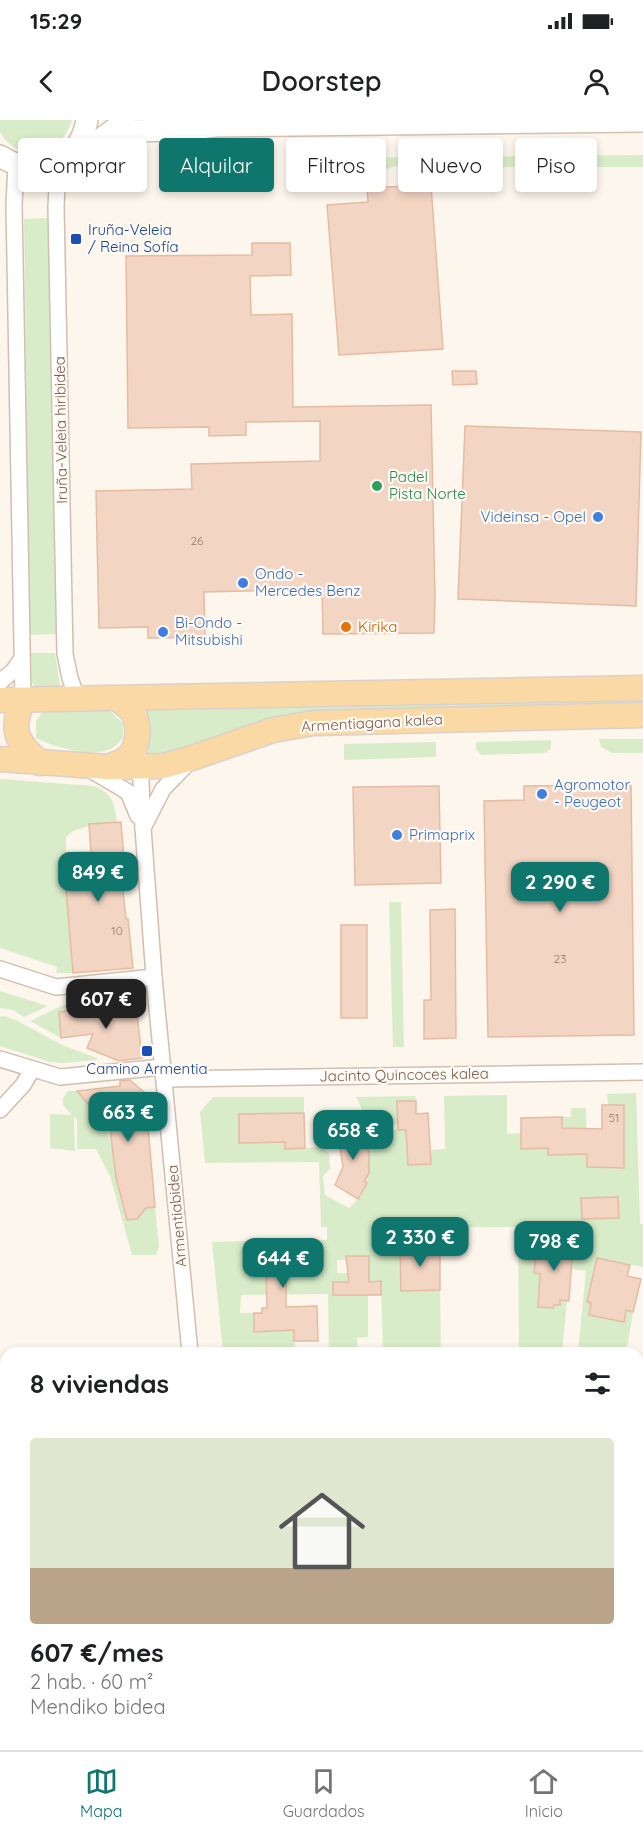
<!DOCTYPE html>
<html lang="es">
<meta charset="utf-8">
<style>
:root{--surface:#fff;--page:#f2f2f2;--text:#202124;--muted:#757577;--line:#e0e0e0;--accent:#0f766e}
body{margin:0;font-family:Quicksand,sans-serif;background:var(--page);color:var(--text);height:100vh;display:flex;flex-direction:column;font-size:22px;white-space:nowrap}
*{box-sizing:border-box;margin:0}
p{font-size:20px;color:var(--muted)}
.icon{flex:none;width:33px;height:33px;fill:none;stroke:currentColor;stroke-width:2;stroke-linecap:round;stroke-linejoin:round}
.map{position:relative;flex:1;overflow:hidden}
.details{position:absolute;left:0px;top:1227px;width:644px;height:404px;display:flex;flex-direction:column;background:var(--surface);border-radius:18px 18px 0 0;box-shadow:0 3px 9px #0003}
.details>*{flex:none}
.top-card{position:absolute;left:18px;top:18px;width:608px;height:54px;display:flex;gap:12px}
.price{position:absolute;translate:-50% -51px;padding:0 14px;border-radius:12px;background:var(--accent);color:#fff;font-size:20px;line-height:39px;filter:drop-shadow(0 2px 3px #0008)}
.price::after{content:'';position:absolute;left:50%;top:36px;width:18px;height:14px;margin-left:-9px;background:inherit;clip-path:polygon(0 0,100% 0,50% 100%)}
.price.selected{background:#222;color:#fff}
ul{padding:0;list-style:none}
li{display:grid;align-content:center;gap:12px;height:318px;padding:0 30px}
li span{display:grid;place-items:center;height:186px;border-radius:6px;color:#555}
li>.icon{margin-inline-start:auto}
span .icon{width:108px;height:108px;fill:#fffc;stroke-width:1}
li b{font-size:26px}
h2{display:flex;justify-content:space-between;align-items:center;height:72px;padding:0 30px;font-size:26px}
.tag{padding:0 21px;border-radius:6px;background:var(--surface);box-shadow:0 3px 9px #0003;font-size:21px;line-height:54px}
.tag.selected{background:var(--accent);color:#fff}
.status{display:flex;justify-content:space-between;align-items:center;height:42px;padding:0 30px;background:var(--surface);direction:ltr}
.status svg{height:16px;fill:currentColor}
header{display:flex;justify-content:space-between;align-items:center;height:78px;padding:0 30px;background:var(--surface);font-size:27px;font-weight:600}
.tab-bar{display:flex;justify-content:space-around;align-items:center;height:84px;border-top:2px solid var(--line);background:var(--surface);font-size:16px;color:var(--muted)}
.tab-bar a{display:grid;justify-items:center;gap:3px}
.tab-bar .selected{color:var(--accent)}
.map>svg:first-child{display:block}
.green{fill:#d8ecc9}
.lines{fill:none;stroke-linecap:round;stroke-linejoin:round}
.stream{stroke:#a5d3da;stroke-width:5}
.building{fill:#f3d5c3;stroke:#e6bba3;stroke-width:1.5}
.pedestrian-casing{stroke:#d1beb0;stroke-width:14}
.minor-casing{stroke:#d1beb0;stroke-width:18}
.secondary-casing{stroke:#d6c0b0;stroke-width:24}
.primary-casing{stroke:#dad1cd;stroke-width:27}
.pedestrian{stroke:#fff;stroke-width:10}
.minor{stroke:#fff;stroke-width:15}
.secondary{stroke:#fff;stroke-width:21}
.primary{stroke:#fbd9a5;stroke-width:24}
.transit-dot{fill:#1a4fb4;stroke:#fffaf3;stroke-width:2}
.leisure-dot{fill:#2e9e5b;stroke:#fffaf3;stroke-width:2}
.shop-dot{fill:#3f7fe0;stroke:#fffaf3;stroke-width:2}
.food-dot{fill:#e8710a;stroke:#fffaf3;stroke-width:2}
.labels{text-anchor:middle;stroke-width:4.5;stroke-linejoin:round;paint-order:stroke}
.number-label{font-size:12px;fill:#987a6a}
.transit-label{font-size:15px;fill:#164399;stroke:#fffaf3;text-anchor:start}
.street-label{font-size:15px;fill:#7a5c4d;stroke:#fffaf3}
.leisure-label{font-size:15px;fill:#27864d;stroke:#fffaf3;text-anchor:start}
.shop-label{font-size:15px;fill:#366cbe;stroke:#fffaf3;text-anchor:start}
.food-label{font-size:15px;fill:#c56008;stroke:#fffaf3;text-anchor:start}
</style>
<div class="status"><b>15:29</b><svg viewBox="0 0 49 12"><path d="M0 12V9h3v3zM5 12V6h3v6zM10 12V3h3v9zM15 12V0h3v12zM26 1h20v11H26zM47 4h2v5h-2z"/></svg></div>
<header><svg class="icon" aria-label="back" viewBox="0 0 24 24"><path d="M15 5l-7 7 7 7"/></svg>Doorstep<svg class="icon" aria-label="person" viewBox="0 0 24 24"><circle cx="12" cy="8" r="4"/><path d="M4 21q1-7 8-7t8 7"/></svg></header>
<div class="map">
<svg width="643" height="1630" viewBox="0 0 643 1630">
<rect width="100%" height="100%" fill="#fdf6ec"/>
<g class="green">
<path d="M0 0H72C63 34 18 46 0 12Z"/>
<polygon points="643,35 643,47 474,47 473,42 429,42 396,46 319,68 318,38"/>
<polygon points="49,98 56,514 30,515 24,99"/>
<polygon points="31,533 55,533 60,565 57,567 35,567 32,562"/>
<path d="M643 578V585L355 592 149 638 146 637C149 620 153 608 146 592L149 588Z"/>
<path d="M46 588 110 591 123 603V618C120 621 116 626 112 628 95 639 53 627 36 618V601Z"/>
<polygon points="599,619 643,619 643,633 612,633 601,627"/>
<polygon points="551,620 551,628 545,633 481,635 476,629 476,622"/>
<polygon points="436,622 436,637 344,640 344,624"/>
<path d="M0 659 93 666C112 672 115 684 117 702L89 704V706L73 711 66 717V769L73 853H56L57 847 0 828Z"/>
<polygon points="389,782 401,782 404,927 393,927"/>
<polygon points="0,871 48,886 24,897 13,890 0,888"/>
<polygon points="84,882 85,889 59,892 61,918 30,901 61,886"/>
<polygon points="4,896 16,900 62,925 97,938 97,940 64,943 50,942 0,926 0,897"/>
<polygon points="68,971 77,971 105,1003 113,1030 146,1088 155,1087 159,1127 156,1135 132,1135 110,1056 96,1029 77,1029 77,1000 74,996 75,1031 50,1028 50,994 72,995 63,985 63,978"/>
<polygon points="636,973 640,1104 643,1104 643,1147 597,1138 593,1152 597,1153 589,1194 623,1202 626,1190 633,1192 626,1233 578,1233 586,1151 571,1149 573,1123 537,1120 534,1153 540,1153 538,1187 553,1188 554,1185 560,1185 560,1180 567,1181 562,1233 519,1233 518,1107 454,1107 454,1125 400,1126 401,1171 440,1170 441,1233 383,1233 381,1162 369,1162 368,1136 346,1136 346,1140 337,1140 337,1153 349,1153 349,1175 368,1175 368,1217 357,1218 358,1233 329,1233 328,1174 241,1175 240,1193 254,1193 254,1212 294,1210 295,1233 223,1232 212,1122 251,1121 252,1151 266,1150 286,1165 286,1151 306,1151 305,1120 327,1120 327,1107 321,1107 319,1042 205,1043 200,992 213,977 304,977 304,993 239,994 239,1023 285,1022 286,1029 319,1027 329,1033 330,1049 323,1056 325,1075 349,1088 358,1079 367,1063 364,1061 369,1052 364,1022 367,1020 356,1002 366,997 356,977 415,976 416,981 397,981 398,1004 390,1005 391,1010 406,1010 408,1045 431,1044 431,1030 445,1029 444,976 507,975 507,1014 521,1013 521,1029 548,1028 548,1035 562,1034 562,997 571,997 571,988 586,988 587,1047 623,1048 624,985 608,985 607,974"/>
<polygon points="638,1324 643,1325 643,1630 420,1630 415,1625 638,1624"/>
<polygon points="6,1608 6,1624 67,1625 59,1630 0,1630 0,1611"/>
<polygon points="97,1624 234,1624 249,1630 82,1630"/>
</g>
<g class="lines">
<g class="stream">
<polyline points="638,1549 643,1541"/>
<polyline points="567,1630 572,1624"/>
</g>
</g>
<g class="building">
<polygon points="430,52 443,229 339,235 327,85 368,82 367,68 406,66 405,53"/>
<polygon points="252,123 290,123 291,155 250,156 251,195 292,194 293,287 431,285 435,478 434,513 323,514 322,469 204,472 205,517 148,518 148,507 99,508 96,371 192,369 191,344 320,341 320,301 246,302 246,315 209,316 209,307 128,308 126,136 252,135"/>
<polygon points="452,251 476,251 477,264 453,265"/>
<polygon points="465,306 641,312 636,486 458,479"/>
<polygon points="631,665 634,915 488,917 484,681 524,680 524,666"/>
<polygon points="439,666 441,763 355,765 353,667"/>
<polygon points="121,702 125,752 121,752 126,799 128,799 133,848 73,853 66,769 65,733 91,732 89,704"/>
<polygon points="455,789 456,918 424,919 424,880 431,880 430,790"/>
<rect x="341" y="805" width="26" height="93"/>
<polygon points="136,885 142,938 119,941 87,928 93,914 61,918 59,892"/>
<polygon points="130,960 145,973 155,1087 146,1088 137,1099 127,1100 116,1057 110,1009 105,1009 103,984 89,985 77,971 120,966 120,961"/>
<polygon points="397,981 416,981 416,994 428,993 431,1044 408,1045 406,1010 398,1010"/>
<polygon points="602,985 624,985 624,1048 587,1047 587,1034 548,1035 548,1028 521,1029 521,998 562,997 562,1008 602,1009"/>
<polygon points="304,993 305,1028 285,1029 285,1022 239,1023 239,994"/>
<polygon points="356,1002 367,1020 364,1022 369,1031 369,1053 364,1061 367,1063 358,1079 335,1065 343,1047 340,1028 334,1017"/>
<polygon points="618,1077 619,1098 582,1099 581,1078"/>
<polygon points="305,1120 306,1151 286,1151 286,1187 317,1186 318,1221 294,1221 294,1210 254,1212 254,1193 262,1193 262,1188 267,1188 266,1150 251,1151 251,1121"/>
<polygon points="537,1120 573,1123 569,1181 560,1180 560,1185 554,1185 553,1188 538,1187 540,1154 534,1153"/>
<polygon points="440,1125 440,1170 401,1171 400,1126"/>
<polygon points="346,1136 369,1136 369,1162 381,1161 381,1175 333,1175 333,1162 349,1162"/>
<polygon points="597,1138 630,1145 627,1156 641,1159 633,1192 626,1190 624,1202 589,1195 591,1183 587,1182"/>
</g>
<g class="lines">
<g class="pedestrian-casing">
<g id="pedestrian">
<polyline points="638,1287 643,1289"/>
<polyline points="0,1291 6,1291"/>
</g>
</g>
<g class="minor-casing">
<g id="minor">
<polyline points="61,41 57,67 56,87 65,534 70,558 77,578"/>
<polyline points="16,45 14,85 23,580"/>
<polyline points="0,562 14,550 22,538"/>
<polyline points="140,639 143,708 154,857 190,1233"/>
<polyline points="89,649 128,672 138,696"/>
<polyline points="143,708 163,669 191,640"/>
<polyline points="0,849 56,867 154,857"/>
<polyline points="0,939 60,957 163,947"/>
<polyline points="164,959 643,952"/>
<polyline points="0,990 23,965 32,950"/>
<polyline points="638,1262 643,1263"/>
<polyline points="0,1272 6,1272"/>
<polyline points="638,1312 643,1313"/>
<polyline points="0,1314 6,1314"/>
<polyline points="0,1521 6,1521"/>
<polyline points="270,1624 282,1630"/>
<polyline points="382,1624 387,1630"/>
</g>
</g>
<g class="secondary-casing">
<g id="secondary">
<polyline points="115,11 187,10 214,6 643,1"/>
<polyline points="70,34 89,28 124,2"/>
<path d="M0 36C37 60 79 45 87 0"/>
</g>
</g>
<g class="primary-casing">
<g id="primary">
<polyline points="0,580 643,568"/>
<path d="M23 580C10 610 16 622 40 643"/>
<polyline points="0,639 107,647 164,646 192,638 273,610 314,603 643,595"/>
<path d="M107 647C113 645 123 642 128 637 140 625 141 600 129 588 126 585 121 582 118 579"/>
</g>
</g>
<use href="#pedestrian" class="pedestrian"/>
<use href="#minor" class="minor"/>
<use href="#secondary" class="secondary"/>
<use href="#primary" class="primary"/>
</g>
<g class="transit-dot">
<rect x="70" y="113" width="12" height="12" rx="3"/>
<rect x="141" y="925" width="12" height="12" rx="3"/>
</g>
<circle class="leisure-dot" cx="377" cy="366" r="6"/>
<g class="shop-dot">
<circle cx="598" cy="397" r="6"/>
<circle cx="243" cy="463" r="6"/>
<circle cx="163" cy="512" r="6"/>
<circle cx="542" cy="674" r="6"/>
<circle cx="397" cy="715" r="6"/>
</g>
<circle class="food-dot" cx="346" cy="507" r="6"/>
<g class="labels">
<g class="number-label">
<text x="197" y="425">26</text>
<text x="117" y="815">10</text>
<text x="560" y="843">23</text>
<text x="614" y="1002">51</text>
</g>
<g class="transit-label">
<text x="88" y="115">Iruña-Veleia<tspan x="88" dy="17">/ Reina Sofía</tspan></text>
<text x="147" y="954" text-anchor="middle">Camino Armentia</text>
</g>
<g class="street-label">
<text transform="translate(61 310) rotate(-91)" y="5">Iruña-Veleia hiribidea</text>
<text transform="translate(372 603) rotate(-3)" y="5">Armentiagana kalea</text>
<text transform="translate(404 955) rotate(-1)" y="5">Jacinto Quincoces kalea</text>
<text transform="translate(177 1096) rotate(-95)" y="5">Armentiabidea</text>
</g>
<g class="leisure-label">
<text x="389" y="362">Padel<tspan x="389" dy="17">Pista Norte</tspan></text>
</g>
<g class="shop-label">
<text x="586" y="402" text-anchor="end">Videinsa - Opel</text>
<text x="255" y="459">Ondo -<tspan x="255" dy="17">Mercedes Benz</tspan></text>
<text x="175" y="508">Bi-Ondo -<tspan x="175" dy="17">Mitsubishi</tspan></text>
<text x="554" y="670">Agromotor<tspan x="554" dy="17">- Peugeot</tspan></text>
<text x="409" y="720">Primaprix</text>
</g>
<g class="food-label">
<text x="358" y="512">Kirika</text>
</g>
</g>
</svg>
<b class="price" style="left:98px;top:783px">849 €</b>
<b class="price" style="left:560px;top:793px">2 290 €</b>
<b class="price selected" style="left:106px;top:910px">607 €</b>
<b class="price" style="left:128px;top:1023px">663 €</b>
<b class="price" style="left:353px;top:1041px">658 €</b>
<b class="price" style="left:420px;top:1148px">2 330 €</b>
<b class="price" style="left:554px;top:1152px">798 €</b>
<b class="price" style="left:283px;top:1169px">644 €</b>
<div class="top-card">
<a class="tag">Comprar</a>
<a class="tag selected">Alquilar</a>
<a class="tag">Filtros</a>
<a class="tag">Nuevo</a>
<a class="tag">Piso</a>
</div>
<section class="details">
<h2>8 viviendas<svg class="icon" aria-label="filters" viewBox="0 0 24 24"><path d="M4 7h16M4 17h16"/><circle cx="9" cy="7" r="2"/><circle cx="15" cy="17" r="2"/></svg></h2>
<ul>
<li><span style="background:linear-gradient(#dfe7d0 70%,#b9a48a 0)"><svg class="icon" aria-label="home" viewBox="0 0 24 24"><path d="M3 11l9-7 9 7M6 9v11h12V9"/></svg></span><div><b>607 €/mes</b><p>2 hab. · 60 m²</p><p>Mendiko bidea</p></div></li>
</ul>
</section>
</div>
<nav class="tab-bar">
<a class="selected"><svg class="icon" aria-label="map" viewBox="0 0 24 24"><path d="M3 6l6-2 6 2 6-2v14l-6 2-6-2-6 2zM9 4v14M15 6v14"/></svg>Mapa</a>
<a><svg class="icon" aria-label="saved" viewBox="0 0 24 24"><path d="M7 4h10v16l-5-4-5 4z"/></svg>Guardados</a>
<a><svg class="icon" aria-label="home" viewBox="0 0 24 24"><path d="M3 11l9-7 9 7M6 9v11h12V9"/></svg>Inicio</a>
</nav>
